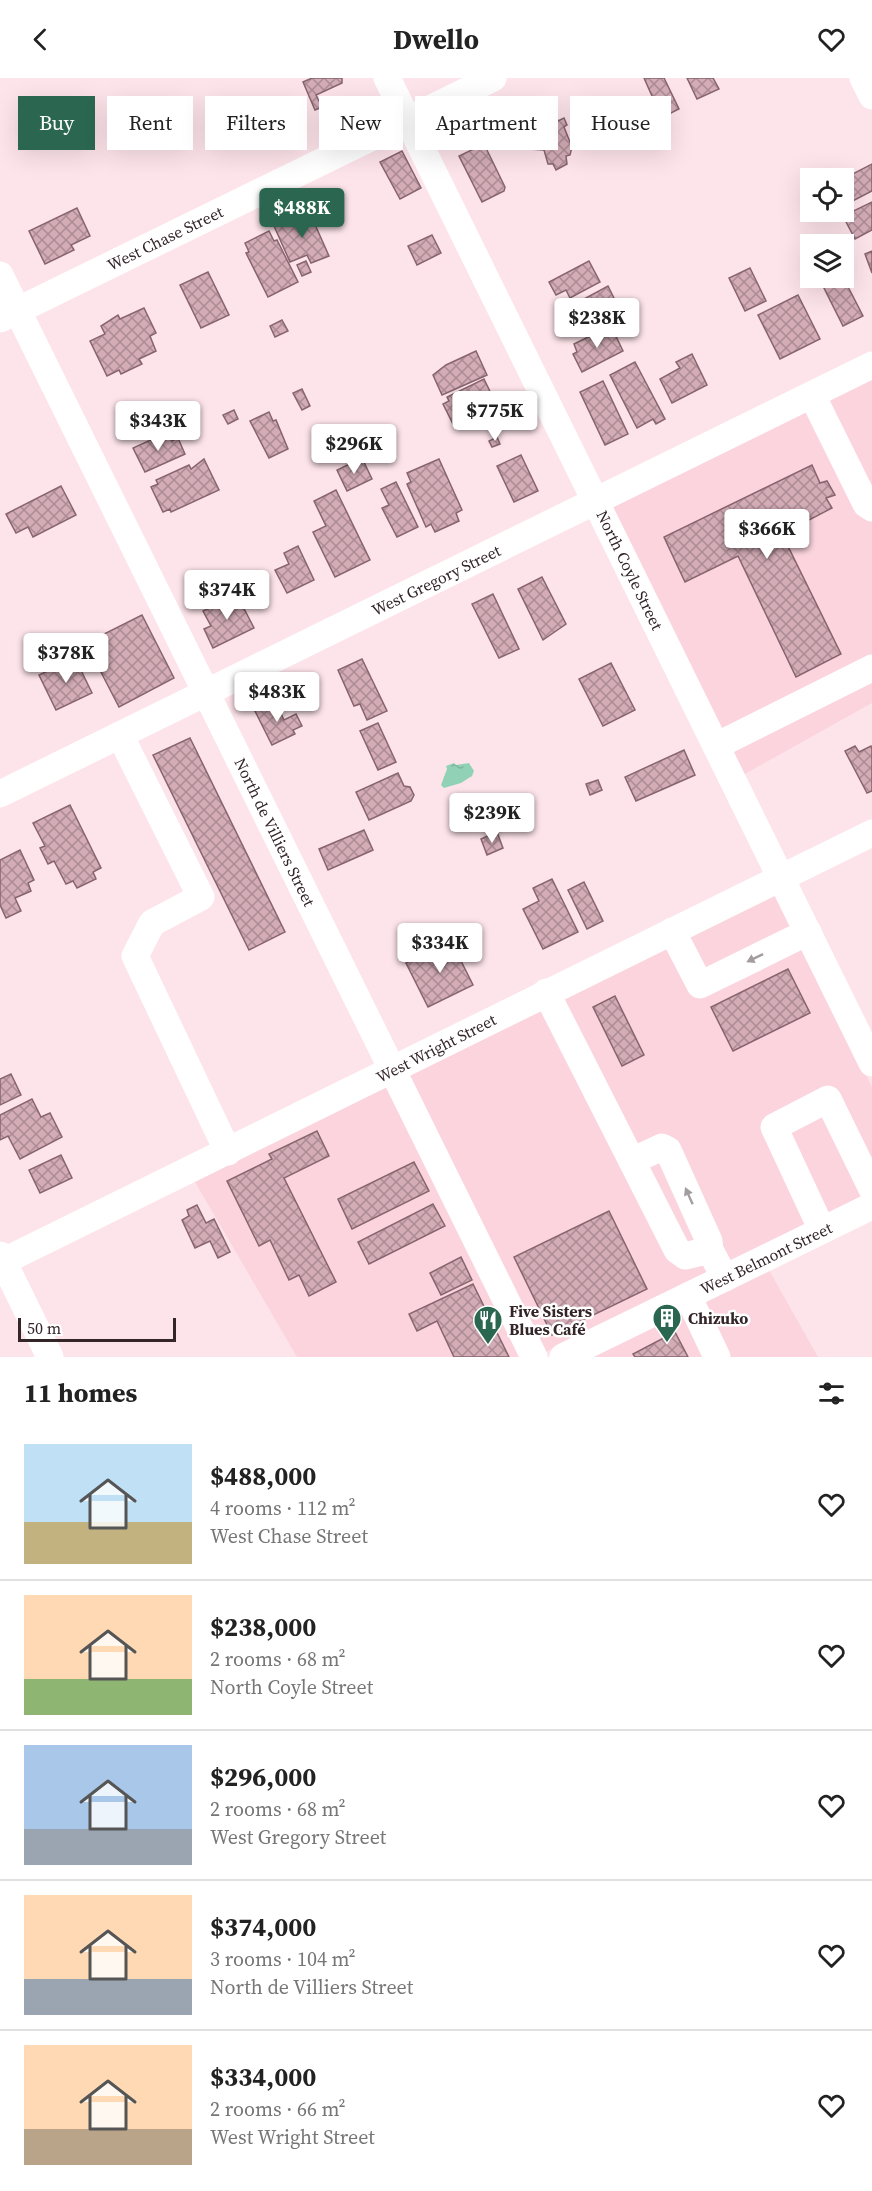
<!DOCTYPE html>
<meta charset="utf-8">
<style>
:root{--surface:#fff;--page:#f6f6f6;--text:#222;--muted:#767676;--line:#e0e0e0;--accent:#2a6650}
body{margin:0;font-family:"Source Serif 4",serif;background:var(--page);color:var(--text);height:100vh;display:flex;flex-direction:column;font-size:22px;white-space:nowrap}
*{box-sizing:border-box;margin:0}
p{font-size:20px;color:var(--muted)}
.icon{flex:none;width:33px;height:33px;fill:none;stroke:currentColor;stroke-width:2;stroke-linecap:round;stroke-linejoin:round}
.map{position:relative;height:1279px;overflow:hidden}
.sheet{display:flex;flex-direction:column;background:var(--surface);flex:1}
.sheet>*{flex:none}
.top-card{position:absolute;left:18px;top:18px;width:837px;height:54px;display:flex;gap:12px}
.buttons{position:absolute;left:800px;top:90px;display:grid;gap:12px}
.buttons a{display:grid;place-items:center;width:54px;height:54px;border-radius:0px;background:var(--surface);box-shadow:0 6px 24px #0002;font-size:30px}
.scale{position:absolute;left:18px;bottom:15px;width:158px;box-sizing:border-box;padding-left:6px;border:3px solid #342529;border-top:0;font-size:16px;line-height:21px;white-space:nowrap;color:#342529;-webkit-text-stroke:4px #fff;paint-order:stroke}
.price{position:absolute;translate:-50% -51px;padding:0 14px;border-radius:6px;background:#fff;color:#222;font-size:20px;line-height:39px;filter:drop-shadow(0 2px 3px #0008)}
.price::after{content:'';position:absolute;left:50%;top:36px;width:18px;height:14px;margin-left:-9px;background:inherit;clip-path:polygon(0 0,100% 0,50% 100%)}
.price.selected{background:var(--accent);color:#fff}
ul{padding:0;list-style:none}
li{display:flex;align-items:center;gap:18px;height:150px;padding:0 24px}
li+li{border-top:2px solid var(--line)}
li span{display:grid;place-items:center;flex:none;width:168px;height:120px;border-radius:0px;color:#555}
li>.icon{margin-inline-start:auto}
span .icon{width:72px;height:72px;fill:#fffc;stroke-width:1}
li b{font-size:26px}
h2{display:flex;justify-content:space-between;align-items:center;height:72px;padding:0 24px;font-size:26px}
.chip{padding:0 21px;border-radius:0px;background:var(--surface);box-shadow:0 6px 24px #0002;font-size:21px;line-height:54px}
.chip.selected{background:var(--accent);color:#fff}
header{display:flex;justify-content:space-between;align-items:center;height:78px;padding:0 24px;background:var(--surface);font-size:27px;font-weight:700}
.map>svg:first-child{display:block}
.built{fill:#fbd4de}
.water{fill:url(#water-ripples)}
.building{fill:url(#building-cross-hatch);stroke:#87646e;stroke-width:1.5}
.lines{fill:none;stroke-linecap:round;stroke-linejoin:round}
.minor{stroke:#fff;stroke-width:27}
.oneway{fill:#a49d9f}
.labels{text-anchor:middle;stroke-width:5;stroke-linejoin:round;paint-order:stroke}
.street-label{font-size:16px;fill:#342529;stroke:#fff}
.poi-label{font-size:16px;font-weight:bold;fill:#342529;stroke:#fff;text-anchor:start}
</style>
<header><svg class="icon" aria-label="back" viewBox="0 0 24 24"><path d="M15 5l-7 7 7 7"/></svg>Dwello<svg class="icon" aria-label="heart" viewBox="0 0 24 24"><path d="M12 20l-8-8c-3-5 5-10 8-4 3-6 11-1 8 4z"/></svg></header>
<div class="map">
<svg width="872" height="1279" viewBox="0 0 872 1279">
<defs>
<pattern id="water-ripples" width="26" height="14" patternUnits="userSpaceOnUse" patternTransform="scale(1.5)"><rect width="26" height="14" fill="#91d2b7"/><path d="M2 4q2-2 4 0t4 0M15 11q2-2 4 0t4 0" fill="none" stroke="#7eb49d"/></pattern>
<pattern id="building-cross-hatch" width="8" height="8" patternUnits="userSpaceOnUse" patternTransform="scale(1.5)"><rect width="8" height="8" fill="#d3acb6"/><path d="M0 0l8 8M0 8l8-8" fill="none" stroke="#ac8c94"/></pattern>
</defs>
<rect width="100%" height="100%" fill="#fde4ea"/>
<g class="built">
<polygon points="872,301 872,625 743,697 611,429"/>
<polygon points="776,815 872,1009 872,1114 544,1275 407,998"/>
<polygon points="388,1007 522,1279 297,1279 195,1104"/>
<polygon points="769,1192 818,1279 591,1279"/>
</g>
<polygon class="water" points="454,685 456,687 469,685 474,693 472,698 461,705 444,710 441,707 447,691 446,688"/>
<g class="building">
<polygon points="312,0 342,0 342,5 316,17 322,29 315,32 303,4"/>
<polygon points="644,0 664,0 679,31 665,38 660,25 656,27"/>
<polygon points="687,0 713,0 719,11 697,21"/>
<polygon points="554,33 558,43 564,40 567,47 564,49 572,69 570,77 566,78 567,86 556,92 553,86 548,86 544,72 530,71 529,60 541,58 542,50 547,47 543,38"/>
<polygon points="484,66 505,109 504,113 482,124 459,78"/>
<polygon points="402,73 421,110 400,121 380,84"/>
<polygon points="872,86 872,113 843,128 843,101"/>
<polygon points="872,124 872,152 855,161 843,138"/>
<polygon points="77,130 90,158 71,167 74,172 45,186 29,153"/>
<polygon points="309,133 329,178 311,185 307,177 290,184 274,148"/>
<polygon points="269,153 274,163 277,162 298,204 268,219 246,175 249,174 245,165"/>
<polygon points="432,157 441,175 417,187 408,168"/>
<polygon points="872,173 872,195 865,176"/>
<polygon points="306,183 311,194 302,198 297,187"/>
<polygon points="589,183 600,204 570,220 566,212 556,217 549,204"/>
<polygon points="750,190 766,223 745,233 729,200"/>
<polygon points="208,194 229,237 201,250 180,207"/>
<polygon points="843,199 863,238 843,248 822,206 835,200"/>
<polygon points="608,208 614,220 609,222 614,230 572,252 568,244 564,246 558,235"/>
<polygon points="798,217 820,261 780,281 758,237"/>
<polygon points="144,230 156,255 150,258 156,273 139,281 142,286 121,296 119,292 107,298 90,263 105,256 101,248 118,237 120,241"/>
<polygon points="282,242 288,253 275,259 270,248"/>
<polygon points="611,248 623,273 582,294 573,276 577,274 574,266"/>
<polygon points="476,273 487,297 442,317 433,297 446,287"/>
<polygon points="692,276 707,307 672,325 660,301 680,290 676,284"/>
<polygon points="635,284 665,341 656,346 653,341 637,350 610,297"/>
<polygon points="484,301 496,326 453,346 443,326 449,323 447,319"/>
<polygon points="603,303 628,356 605,367 580,314"/>
<polygon points="302,311 310,328 302,332 293,315"/>
<polygon points="234,332 238,341 228,346 223,337"/>
<polygon points="269,334 273,343 276,342 288,371 269,380 250,343"/>
<polygon points="168,354 172,363 178,360 185,376 145,394 133,370"/>
<polygon points="497,359 500,366 492,369 489,363"/>
<polygon points="521,377 538,413 514,424 497,388"/>
<polygon points="362,380 372,401 347,413 337,392"/>
<polygon points="204,381 219,412 171,434 170,431 163,434 151,409 158,406 156,402 189,387 191,391"/>
<polygon points="439,381 462,432 456,435 459,443 435,454 431,446 426,449 407,406 411,404 407,395"/>
<polygon points="812,387 820,405 827,403 835,417 826,420 832,430 782,456 841,576 796,599 738,478 685,504 664,459"/>
<polygon points="396,404 418,449 397,459 382,430 389,427 381,411"/>
<polygon points="61,408 76,437 33,459 28,449 16,455 6,436"/>
<polygon points="336,412 370,482 335,499 313,454 326,448 314,423"/>
<polygon points="298,468 314,502 287,515 275,492 289,486 284,475"/>
<polygon points="542,499 566,546 543,562 518,511"/>
<polygon points="493,516 519,571 499,580 472,526"/>
<polygon points="237,517 254,550 213,570 204,551 211,548 203,533"/>
<polygon points="142,537 174,600 119,629 86,565"/>
<polygon points="75,580 92,615 56,632 39,597"/>
<polygon points="362,581 387,633 367,642 360,626 354,628 338,592"/>
<polygon points="611,585 635,632 603,648 579,601"/>
<polygon points="275,623 284,642 296,636 302,648 293,652 295,656 272,667 255,633"/>
<polygon points="378,645 396,684 378,692 360,653"/>
<polygon points="190,660 285,854 249,872 153,677"/>
<polygon points="855,668 859,674 871,668 872,671 872,713 867,715 845,673"/>
<polygon points="684,672 695,697 636,723 625,699"/>
<polygon points="398,695 404,708 410,709 414,717 411,723 369,742 356,714"/>
<polygon points="598,702 602,712 590,717 586,706"/>
<polygon points="70,727 101,790 93,794 96,801 77,810 73,803 66,806 54,783 48,786 40,770 45,768 33,745"/>
<polygon points="364,752 373,772 328,792 319,771"/>
<polygon points="497,754 503,770 487,777 481,761"/>
<polygon points="20,772 34,802 28,805 31,813 15,820 21,833 6,840 0,827 0,782"/>
<polygon points="552,801 578,854 543,871 523,831 539,823 533,810"/>
<polygon points="584,804 603,843 587,851 568,812"/>
<polygon points="451,863 473,907 428,929 406,885"/>
<polygon points="788,891 810,935 733,973 711,929"/>
<polygon points="615,918 644,977 622,988 593,929"/>
<polygon points="11,996 21,1017 0,1027 0,1001"/>
<polygon points="32,1021 41,1039 50,1035 62,1059 20,1081 8,1058 0,1062 0,1037"/>
<polygon points="317,1053 329,1078 284,1100 336,1204 309,1218 299,1197 289,1202 270,1162 259,1168 227,1103 272,1081 269,1076"/>
<polygon points="61,1077 72,1100 40,1115 29,1092"/>
<polygon points="414,1084 429,1113 352,1151 338,1121"/>
<polygon points="433,1126 445,1148 369,1186 358,1164"/>
<polygon points="197,1127 206,1145 214,1141 230,1174 218,1180 210,1163 195,1170 182,1142 189,1138 187,1132"/>
<polygon points="609,1133 647,1211 552,1257 514,1179"/>
<polygon points="461,1179 472,1202 441,1217 430,1195"/>
<polygon points="473,1206 509,1279 454,1279 437,1243 417,1253 409,1236"/>
<polygon points="675,1254 688,1279 635,1279 633,1276"/>
</g>
<g class="lines">
<g class="minor">
<polyline points="387,0 872,985"/>
<polyline points="863,0 872,18"/>
<polyline points="0,197 534,1279"/>
<polyline points="0,241 493,0"/>
<polyline points="812,317 866,426 872,430"/>
<polyline points="120,657 201,819 152,845 135,878 228,1074"/>
<polyline points="716,668 872,590"/>
<polyline points="0,716 872,287"/>
<polyline points="672,853 700,907 808,854"/>
<polyline points="546,914 677,1172 685,1178 710,1172 725,1200"/>
<polyline points="632,1083 662,1069 668,1072 709,1163 710,1172"/>
<polyline points="822,1152 774,1049 828,1021 872,1111"/>
<polyline points="0,1177 50,1279"/>
<polyline points="0,1185 872,755"/>
<polyline points="688,1218 717,1279"/>
<polyline points="563,1279 872,1128"/>
</g>
</g>
<defs><path id="oneway-solid" d="M-6-.8H1V-3.2L6.5 0L1 3.2V.8H-6Z" transform="scale(1.5)"/></defs>
<g class="oneway">
<use href="#oneway-solid" transform="translate(755 880) rotate(154)"/>
<use href="#oneway-solid" transform="translate(689 1118) rotate(-114)"/>
</g>
<defs>
<g id="building-pin" transform="scale(1.5)"><path d="M0 17L-7.5 6A9.5 9.5 0 1 1 7.5 6Z" fill="#2a6650" stroke="#fff"/><path d="M-4-6H4V6H1V3H-1V6H-4ZM-2.5-4.3h1.7v1.8h-1.7ZM.8-4.3h1.7v1.8H.8ZM-2.5-1h1.7V.8h-1.7ZM.8-1h1.7V.8H.8Z" fill="#fff"/></g>
<g id="restaurant-pin" transform="scale(1.5)"><path d="M0 17L-7.5 6A9.5 9.5 0 1 1 7.5 6Z" fill="#2a6650" stroke="#fff"/><path d="M-5-6h1v4h1v-4h1v4h1v-4h1v5L-1.5 .5V6h-2V.5L-5-1ZM5-6V6H3V1.5H1.5Q1.5-4 5-6Z" fill="#fff"/></g>
</defs>
<g fill-rule="evenodd">
<use href="#building-pin" x="667" y="1240"/>
<use href="#restaurant-pin" x="488" y="1242"/>
</g>
<g class="labels">
<g class="street-label">
<text transform="translate(165 160) rotate(-26)" y="6">West Chase Street</text>
<text transform="translate(630 492) rotate(64)" y="6">North Coyle Street</text>
<text transform="translate(436 502) rotate(-26)" y="6">West Gregory Street</text>
<text transform="translate(275 754) rotate(64)" y="6">North de Villiers Street</text>
<text transform="translate(436 970) rotate(-27)" y="6">West Wright Street</text>
<text transform="translate(766 1180) rotate(-26)" y="6">West Belmont Street</text>
</g>
<g class="poi-label">
<text x="509" y="1239">Five Sisters<tspan x="509" dy="18">Blues Café</tspan></text>
<text x="688" y="1246">Chizuko</text>
</g>
</g>
</svg>
<div class="buttons">
<a><svg class="icon" aria-label="locate" viewBox="0 0 24 24"><circle cx="12" cy="12" r="6"/><path d="M12 2v4M12 18v4M2 12h4M18 12h4"/></svg></a>
<a><svg class="icon" aria-label="layers" viewBox="0 0 24 24"><path d="M12 4l9 5-9 5-9-5zM3 14l9 5 9-5"/></svg></a>
</div>
<div class="scale">50 m</div>
<b class="price selected" style="left:302px;top:161px">$488K</b>
<b class="price" style="left:597px;top:271px">$238K</b>
<b class="price" style="left:495px;top:364px">$775K</b>
<b class="price" style="left:158px;top:374px">$343K</b>
<b class="price" style="left:354px;top:397px">$296K</b>
<b class="price" style="left:767px;top:482px">$366K</b>
<b class="price" style="left:227px;top:543px">$374K</b>
<b class="price" style="left:66px;top:606px">$378K</b>
<b class="price" style="left:277px;top:645px">$483K</b>
<b class="price" style="left:492px;top:766px">$239K</b>
<b class="price" style="left:440px;top:896px">$334K</b>
<div class="top-card">
<a class="chip selected">Buy</a>
<a class="chip">Rent</a>
<a class="chip">Filters</a>
<a class="chip">New</a>
<a class="chip">Apartment</a>
<a class="chip">House</a>
</div>
</div>
<section class="sheet">
<h2>11 homes<svg class="icon" aria-label="filters" viewBox="0 0 24 24"><path d="M4 7h16M4 17h16"/><circle cx="9" cy="7" r="2"/><circle cx="15" cy="17" r="2"/></svg></h2>
<ul>
<li><span style="background:linear-gradient(#bfe0f5 65%,#c2b280 0)"><svg class="icon" aria-label="home" viewBox="0 0 24 24"><path d="M3 11l9-7 9 7M6 9v11h12V9"/></svg></span><div><b>$488,000</b><p>4 rooms · 112 m²</p><p>West Chase Street</p></div><svg class="icon" aria-label="heart" viewBox="0 0 24 24"><path d="M12 20l-8-8c-3-5 5-10 8-4 3-6 11-1 8 4z"/></svg></li>
<li><span style="background:linear-gradient(#ffd9b3 70%,#8fb573 0)"><svg class="icon" aria-label="home" viewBox="0 0 24 24"><path d="M3 11l9-7 9 7M6 9v11h12V9"/></svg></span><div><b>$238,000</b><p>2 rooms · 68 m²</p><p>North Coyle Street</p></div><svg class="icon" aria-label="heart" viewBox="0 0 24 24"><path d="M12 20l-8-8c-3-5 5-10 8-4 3-6 11-1 8 4z"/></svg></li>
<li><span style="background:linear-gradient(#a9c7e8 70%,#9aa5b1 0)"><svg class="icon" aria-label="home" viewBox="0 0 24 24"><path d="M3 11l9-7 9 7M6 9v11h12V9"/></svg></span><div><b>$296,000</b><p>2 rooms · 68 m²</p><p>West Gregory Street</p></div><svg class="icon" aria-label="heart" viewBox="0 0 24 24"><path d="M12 20l-8-8c-3-5 5-10 8-4 3-6 11-1 8 4z"/></svg></li>
<li><span style="background:linear-gradient(#ffd9b3 70%,#9aa5b1 0)"><svg class="icon" aria-label="home" viewBox="0 0 24 24"><path d="M3 11l9-7 9 7M6 9v11h12V9"/></svg></span><div><b>$374,000</b><p>3 rooms · 104 m²</p><p>North de Villiers Street</p></div><svg class="icon" aria-label="heart" viewBox="0 0 24 24"><path d="M12 20l-8-8c-3-5 5-10 8-4 3-6 11-1 8 4z"/></svg></li>
<li><span style="background:linear-gradient(#ffd9b3 70%,#b9a48a 0)"><svg class="icon" aria-label="home" viewBox="0 0 24 24"><path d="M3 11l9-7 9 7M6 9v11h12V9"/></svg></span><div><b>$334,000</b><p>2 rooms · 66 m²</p><p>West Wright Street</p></div><svg class="icon" aria-label="heart" viewBox="0 0 24 24"><path d="M12 20l-8-8c-3-5 5-10 8-4 3-6 11-1 8 4z"/></svg></li>
</ul>
</section>
